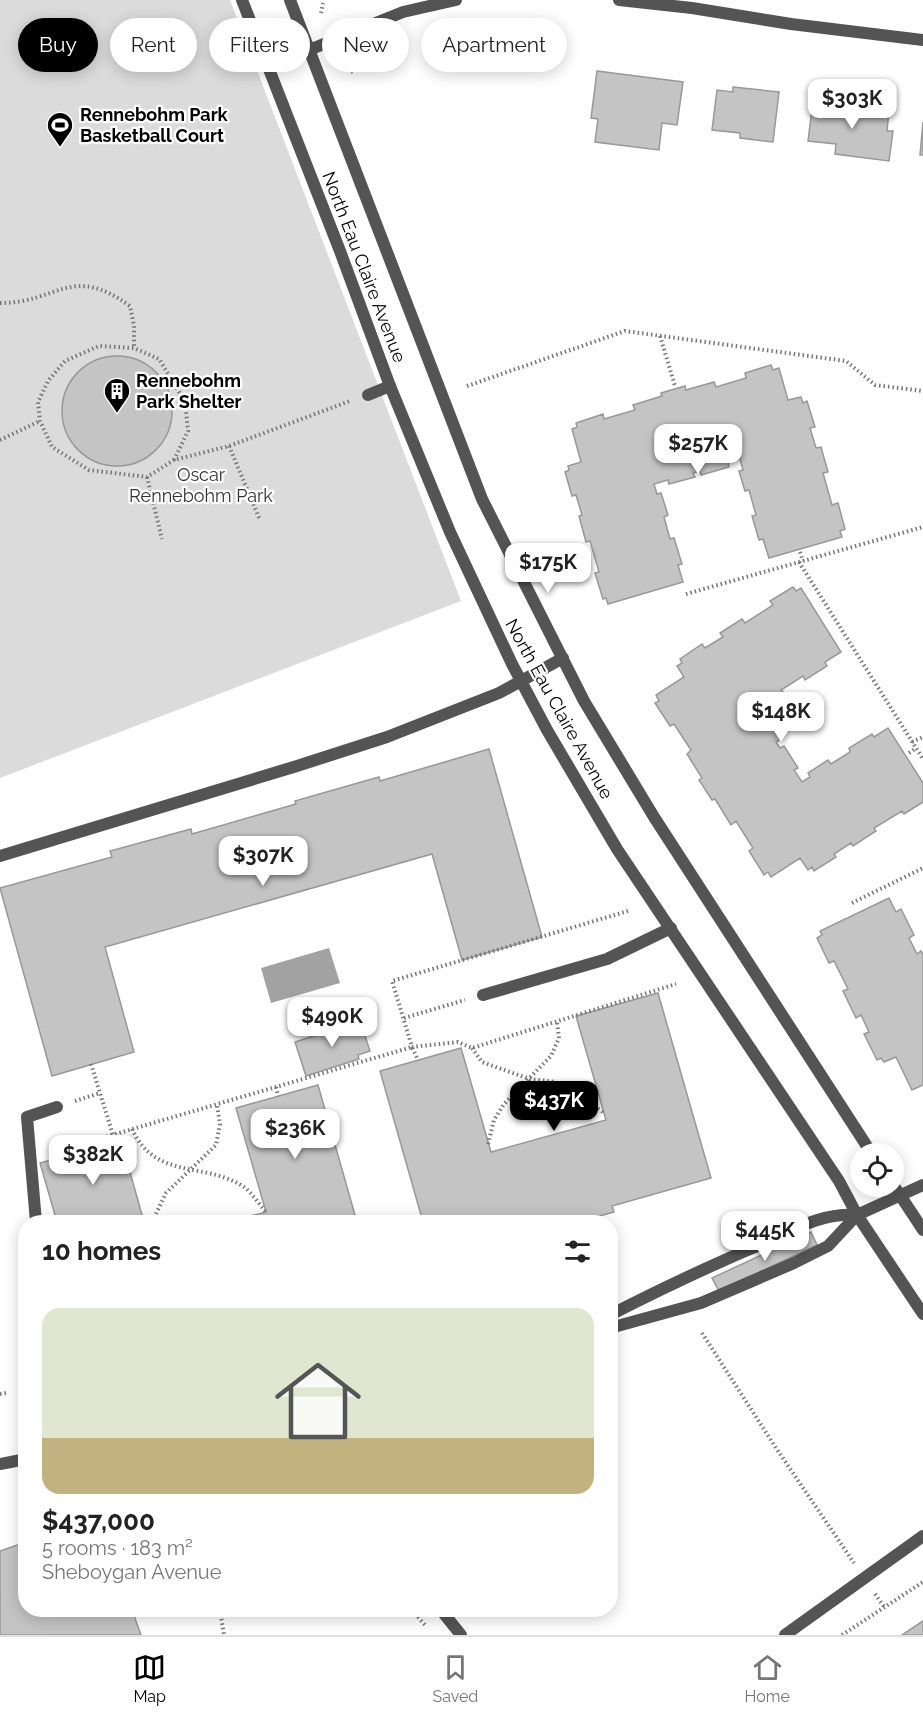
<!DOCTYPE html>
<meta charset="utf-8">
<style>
:root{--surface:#fff;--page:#f2f2f2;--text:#222;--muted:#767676;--line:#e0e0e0;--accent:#000}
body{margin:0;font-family:Raleway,sans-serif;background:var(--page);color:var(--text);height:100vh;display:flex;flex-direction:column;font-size:22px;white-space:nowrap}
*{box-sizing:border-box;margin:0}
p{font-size:20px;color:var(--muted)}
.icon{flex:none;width:33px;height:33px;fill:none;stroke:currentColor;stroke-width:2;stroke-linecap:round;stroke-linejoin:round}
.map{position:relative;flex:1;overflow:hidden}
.drawer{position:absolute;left:18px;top:1215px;width:600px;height:402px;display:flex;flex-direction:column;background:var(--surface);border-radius:24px;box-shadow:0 3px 15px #0003}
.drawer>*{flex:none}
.hud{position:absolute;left:18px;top:18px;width:600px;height:54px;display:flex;gap:12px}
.tools{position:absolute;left:850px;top:1143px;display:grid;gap:12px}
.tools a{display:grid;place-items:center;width:54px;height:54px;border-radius:50%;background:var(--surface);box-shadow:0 3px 15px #0003;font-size:30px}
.price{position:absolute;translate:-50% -51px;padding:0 14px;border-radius:12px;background:#fff;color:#222;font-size:20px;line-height:39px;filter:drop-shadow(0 2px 3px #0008)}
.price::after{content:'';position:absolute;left:50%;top:36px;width:18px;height:14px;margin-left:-9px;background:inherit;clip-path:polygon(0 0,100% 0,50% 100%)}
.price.active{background:var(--accent);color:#fff}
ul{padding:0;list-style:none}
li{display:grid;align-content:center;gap:12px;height:318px;padding:0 24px}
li+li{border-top:2px solid var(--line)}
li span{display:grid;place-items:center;height:186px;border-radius:18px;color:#555}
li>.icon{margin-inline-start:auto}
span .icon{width:108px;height:108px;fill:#fffc;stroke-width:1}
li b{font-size:26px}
h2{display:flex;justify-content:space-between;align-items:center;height:72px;padding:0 24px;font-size:26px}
.tag{padding:0 21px;border-radius:27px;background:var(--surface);box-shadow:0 3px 15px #0003;font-size:21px;line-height:54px}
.tag.active{background:var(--accent);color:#fff}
.menu{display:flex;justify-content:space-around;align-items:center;height:84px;border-top:2px solid var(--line);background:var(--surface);font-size:16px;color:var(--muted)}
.menu a{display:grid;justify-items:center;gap:3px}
.menu .active{color:var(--accent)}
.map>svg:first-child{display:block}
.green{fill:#dbdbdb}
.water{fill:#a2a2a2}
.building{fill:#c4c4c4;stroke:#989898;stroke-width:1.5}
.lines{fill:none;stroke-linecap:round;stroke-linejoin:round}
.path{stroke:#767676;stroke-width:4;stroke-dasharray:1.5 3;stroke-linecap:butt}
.service{stroke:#545454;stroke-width:12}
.minor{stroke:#545454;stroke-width:12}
.tertiary{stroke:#545454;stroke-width:12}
.labels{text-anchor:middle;stroke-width:4.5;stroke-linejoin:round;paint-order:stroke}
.poi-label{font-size:18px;font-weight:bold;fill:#000;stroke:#fff;text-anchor:start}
.street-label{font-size:18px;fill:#000;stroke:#fff}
.park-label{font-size:18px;fill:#323232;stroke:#fff}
</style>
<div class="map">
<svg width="923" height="1635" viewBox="0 0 923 1635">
<rect width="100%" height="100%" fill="#fff"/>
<polygon class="green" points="0,0 230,0 461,601 0,778"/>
<polygon class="water" points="329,948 340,983 271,1003 261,968"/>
<g class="building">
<polygon points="597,71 683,82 677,125 662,123 659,150 595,142 598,119 591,118"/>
<polygon points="733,87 779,92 773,142 740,138 740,133 712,130 717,90 733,92"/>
<polygon points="813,101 866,105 866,107 889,110 887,131 893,131 889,161 835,154 836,144 808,141"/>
<polygon points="923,122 923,155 920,155"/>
<circle cx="117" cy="411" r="55"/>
<polygon points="771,365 773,370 779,368 788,400 801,397 803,403 807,401 815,427 810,428 816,448 821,447 828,472 823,473 832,505 838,503 845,529 840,531 842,537 769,558 763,539 759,540 752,516 756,515 749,490 745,491 739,471 743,470 740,459 728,462 729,467 701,475 700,471 693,473 695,477 669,484 668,480 654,484 657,494 661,493 668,515 664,517 670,539 674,538 682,564 678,565 683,582 608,604 606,598 603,599 595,573 599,572 590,541 586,542 579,516 582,515 576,495 572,496 565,472 569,470 568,466 581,462 572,429 577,427 576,423 603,414 604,419 635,410 633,405 662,396 661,393 685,386 686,390 714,382 716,387 746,378 745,373"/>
<polygon points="793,587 796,591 801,588 841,652 825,662 827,666 805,680 803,676 781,690 784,693 766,705 764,701 754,707 761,717 764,715 780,740 776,742 780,748 784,746 798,768 794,770 802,782 810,777 808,773 828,760 831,764 850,752 849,748 872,734 874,737 888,728 923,783 923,802 904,814 902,811 874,828 876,831 853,846 851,843 834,854 836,857 814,871 812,867 808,870 800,858 771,877 768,872 764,875 749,851 753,848 736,821 731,825 715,799 712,800 699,780 702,778 687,754 691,750 674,724 670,726 655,703 659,701 656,695 684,677 677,666 682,663 680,659 702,644 705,648 723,637 720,633 742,619 745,623 773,605 770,601"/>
<polygon points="489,749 542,937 462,960 432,854 105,947 134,1052 52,1076 0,888 112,857 110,851 191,829 192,834 296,804 295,801 379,777 380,781"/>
<polygon points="889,898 896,912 901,909 914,935 909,938 917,954 921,951 923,955 923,1085 912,1090 896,1057 884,1062 881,1058 877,1060 864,1034 869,1032 861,1015 856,1018 843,991 848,989 834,961 829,963 817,938 822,935 820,931"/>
<polygon points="658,993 711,1178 612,1206 614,1212 578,1222 423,1222 380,1071 461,1048 491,1152 606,1120 576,1016"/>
<polygon points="360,1021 370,1051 358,1055 359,1059 306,1076 295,1042"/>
<polygon points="318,1085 357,1222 228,1222 266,1212 236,1108"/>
<polygon points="121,1140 144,1222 57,1222 40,1163"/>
<polygon points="811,1232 817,1245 719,1291 712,1278"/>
<polygon points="26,1542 26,1610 132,1610 141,1635 0,1635 0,1551"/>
<polygon points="923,1621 923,1635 902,1635"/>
</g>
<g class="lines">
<g class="path">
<polyline points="321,13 323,3"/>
<polyline points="344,67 353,72"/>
<path d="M0 303C59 303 70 263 130 306L134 326V348"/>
<polyline points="660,336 675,386"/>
<polyline points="467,386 625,331 846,361 875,385 923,391"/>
<polyline points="0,440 40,421"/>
<polyline points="229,446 260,520"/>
<polyline points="174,460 188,431 185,402 159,359 134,348 99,346 65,361 48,381 38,402 40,421 52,447 89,470 147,477 174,460 229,446 350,401"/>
<polyline points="147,477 162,539"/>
<polyline points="800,552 803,561"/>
<polyline points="799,562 923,759"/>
<polyline points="686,594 923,527"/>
<polyline points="912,742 923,737"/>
<polyline points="909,753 916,748"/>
<polyline points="852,903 923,868"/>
<polyline points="628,911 392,981 412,1047 458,1042 472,1048 676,984"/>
<polyline points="404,1018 465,1000"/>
<polyline points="472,1048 482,1062 530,1079 555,1082 578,1094 604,1113"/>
<polyline points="91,1064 113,1135"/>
<polyline points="276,1087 278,1096"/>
<polyline points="75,1101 100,1093"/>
<path d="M132 1129C156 1181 205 1161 244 1187 252 1193 259 1204 266 1212"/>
<polyline points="488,1144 494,1120 504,1104 551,1056 559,1038 557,1022"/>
<polyline points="80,1151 78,1145 412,1047 418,1060"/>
<polyline points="152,1222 166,1193 216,1145 220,1124 217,1105"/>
<polyline points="702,1333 776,1448 854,1563"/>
<polyline points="0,1394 6,1393"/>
<polyline points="875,1594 885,1608"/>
<polyline points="220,1610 224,1635"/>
<polyline points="412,1610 425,1625"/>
<polyline points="842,1635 923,1582"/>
</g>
<g class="service">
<polyline points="368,395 390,386"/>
<polyline points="0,856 297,766 387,737 499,693 563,658"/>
<polyline points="483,995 607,959 671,928"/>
<polyline points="36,1222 27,1117 57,1107"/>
<polyline points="441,1610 461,1635"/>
<polyline points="785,1635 923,1536"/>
</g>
<g class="minor">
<polyline points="619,0 692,8 791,24 923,40"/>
<polyline points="267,67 403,12 456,0"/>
</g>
<g class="tertiary">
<polyline points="242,0 340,251 390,386 450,532 512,664 547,730 617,849 839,1181 857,1215 923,1314"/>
<polyline points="290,0 482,499 584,701 654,817 872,1154"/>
<polyline points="894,1186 923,1230"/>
<path d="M610 1315C659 1290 707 1267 757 1246 792 1231 818 1213 857 1215"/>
<polyline points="610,1328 701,1303 794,1263 828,1246 857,1215 923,1185"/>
<polyline points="0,1464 26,1459"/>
</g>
</g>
<defs>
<g id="stadium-pin" transform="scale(1.35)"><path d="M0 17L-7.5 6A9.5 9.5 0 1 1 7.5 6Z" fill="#000" stroke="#fff"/><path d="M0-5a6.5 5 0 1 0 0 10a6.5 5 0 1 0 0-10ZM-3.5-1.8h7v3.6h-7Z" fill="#fff"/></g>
<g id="building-pin" transform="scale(1.35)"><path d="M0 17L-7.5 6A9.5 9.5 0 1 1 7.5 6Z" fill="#000" stroke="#fff"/><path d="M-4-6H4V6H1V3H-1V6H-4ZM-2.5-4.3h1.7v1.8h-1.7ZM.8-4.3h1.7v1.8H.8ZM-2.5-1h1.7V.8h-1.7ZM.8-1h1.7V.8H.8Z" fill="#fff"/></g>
</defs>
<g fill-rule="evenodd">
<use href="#stadium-pin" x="60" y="125"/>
<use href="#building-pin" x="117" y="391"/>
</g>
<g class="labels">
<g class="poi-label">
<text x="80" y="121">Rennebohm Park<tspan x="80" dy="21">Basketball Court</tspan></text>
<text x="136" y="387">Rennebohm<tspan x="136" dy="21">Park Shelter</tspan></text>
</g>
<g class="street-label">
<text transform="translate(364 267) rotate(69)" y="6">North Eau Claire Avenue</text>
<text transform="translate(559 709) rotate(61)" y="6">North Eau Claire Avenue</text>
</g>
<g class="park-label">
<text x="201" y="481">Oscar<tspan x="201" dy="21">Rennebohm Park</tspan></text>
</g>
</g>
</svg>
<div class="tools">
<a><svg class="icon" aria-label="locate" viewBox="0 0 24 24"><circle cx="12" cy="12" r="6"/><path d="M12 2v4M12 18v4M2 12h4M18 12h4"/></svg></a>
</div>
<b class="price" style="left:852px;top:130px">$303K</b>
<b class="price" style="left:698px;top:475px">$257K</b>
<b class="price" style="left:548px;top:594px">$175K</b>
<b class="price" style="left:781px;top:743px">$148K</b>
<b class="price" style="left:263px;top:887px">$307K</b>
<b class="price" style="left:332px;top:1048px">$490K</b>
<b class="price active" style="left:554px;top:1132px">$437K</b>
<b class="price" style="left:295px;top:1160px">$236K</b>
<b class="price" style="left:93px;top:1186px">$382K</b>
<b class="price" style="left:765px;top:1262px">$445K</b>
<div class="hud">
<a class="tag active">Buy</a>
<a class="tag">Rent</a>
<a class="tag">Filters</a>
<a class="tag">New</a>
<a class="tag">Apartment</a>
</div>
<section class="drawer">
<h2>10 homes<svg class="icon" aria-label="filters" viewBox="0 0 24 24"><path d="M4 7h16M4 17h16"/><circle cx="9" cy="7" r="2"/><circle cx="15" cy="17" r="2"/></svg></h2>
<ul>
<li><span style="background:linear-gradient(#dfe7d0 70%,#c2b280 0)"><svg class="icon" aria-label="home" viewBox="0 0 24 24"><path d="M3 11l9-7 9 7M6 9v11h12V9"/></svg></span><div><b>$437,000</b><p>5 rooms · 183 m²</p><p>Sheboygan Avenue</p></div></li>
</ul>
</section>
</div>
<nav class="menu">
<a class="active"><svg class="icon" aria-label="map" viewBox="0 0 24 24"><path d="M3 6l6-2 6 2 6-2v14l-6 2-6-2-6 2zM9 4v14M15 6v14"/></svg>Map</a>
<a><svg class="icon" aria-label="saved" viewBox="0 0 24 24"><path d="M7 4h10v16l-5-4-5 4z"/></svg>Saved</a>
<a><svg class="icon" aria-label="home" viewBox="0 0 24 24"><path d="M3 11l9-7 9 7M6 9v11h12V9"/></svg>Home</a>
</nav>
